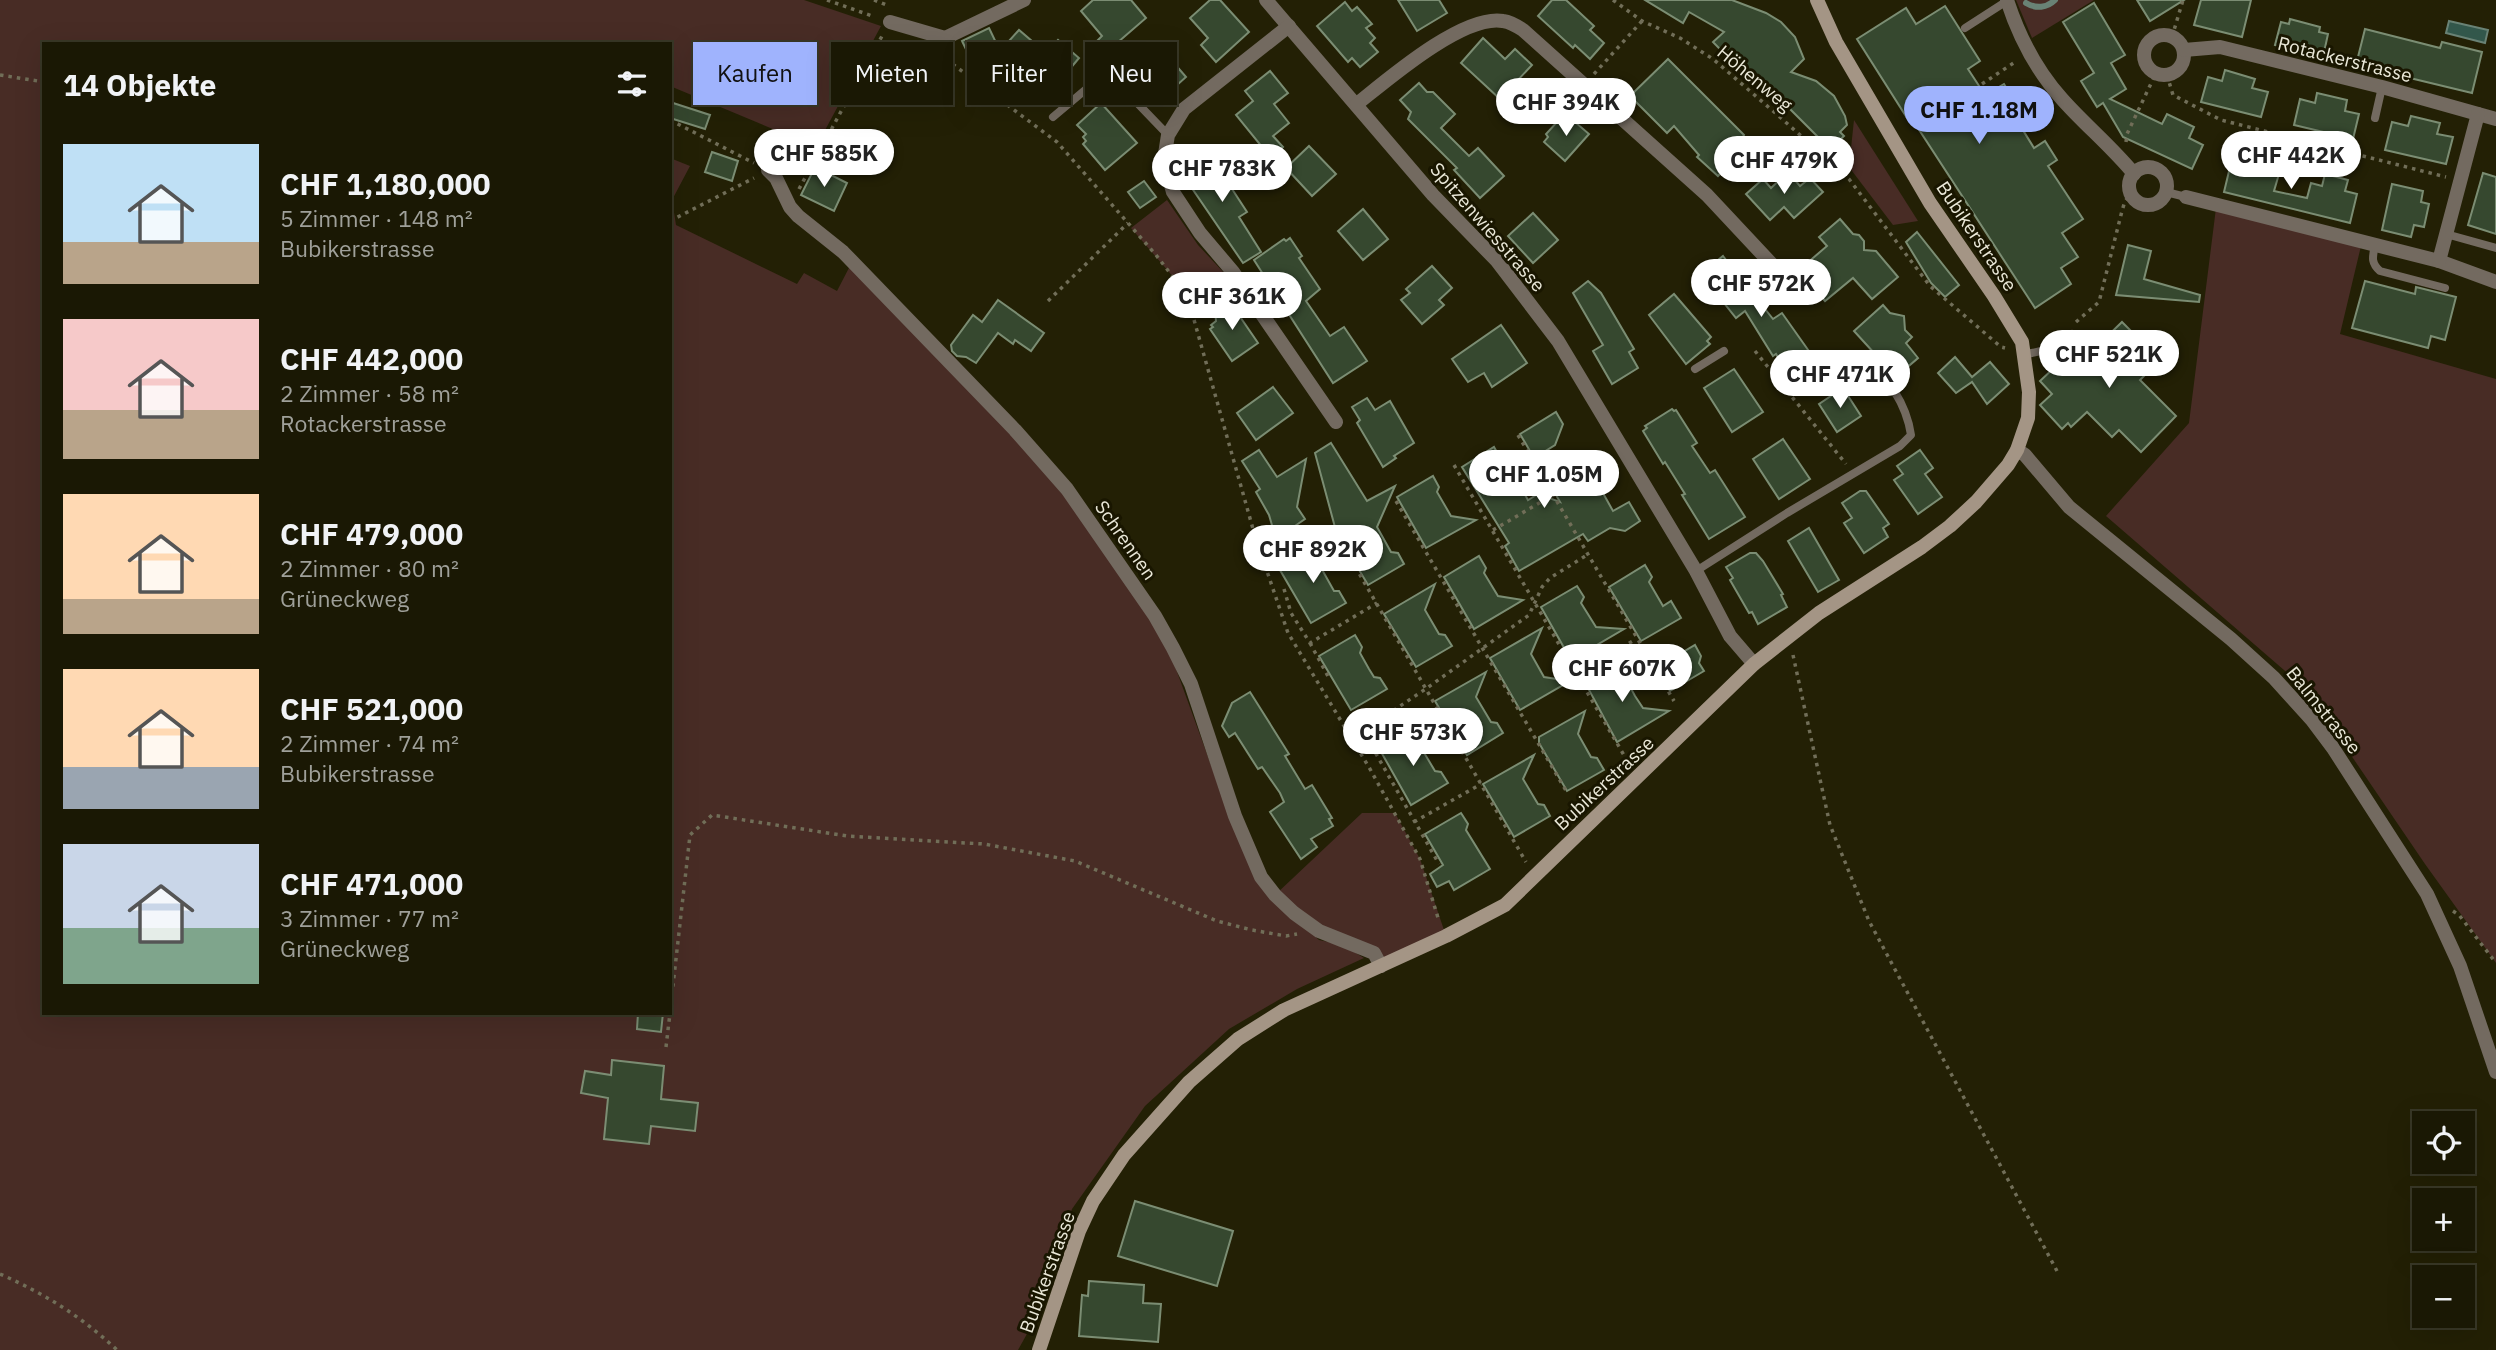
<!DOCTYPE html>
<html lang="de">
<meta charset="utf-8">
<style>
:root{--surface:#1a1804;--page:#23210e;--text:#f1f3f6;--muted:#9fa09a;--line:#383726;--accent:#9fb3fd}
body{margin:0;font-family:"IBM Plex Sans",sans-serif;background:var(--page);color:var(--text);height:100vh;display:flex;flex-direction:column;font-size:26px;white-space:nowrap}
*{box-sizing:border-box;margin:0}
p{font-size:23px;color:var(--muted)}
.icon{flex:none;width:38px;height:38px;fill:none;stroke:currentColor;stroke-width:2;stroke-linecap:round;stroke-linejoin:round}
.map{position:relative;flex:1;overflow:hidden}
.details{position:absolute;left:42px;top:42px;width:630px;height:973px;display:flex;flex-direction:column;background:var(--surface);border-radius:0px;box-shadow:0 7px 28px #0002,0 0 0 2px var(--line)}
.details>*{flex:none}
.hud{position:absolute;left:693px;top:42px;width:665px;height:63px;display:flex;gap:14px}
.buttons{position:absolute;left:2412px;top:1111px;display:grid;gap:14px}
.buttons a{display:grid;place-items:center;width:63px;height:63px;border-radius:0px;background:var(--surface);box-shadow:0 7px 28px #0002,0 0 0 2px var(--line);font-size:35px}
.price{position:absolute;translate:-50% -60px;padding:0 16px;border-radius:24px;background:#fff;color:#222;font-size:23px;line-height:46px;filter:drop-shadow(0 2px 4px #0008)}
.price::after{content:'';position:absolute;left:50%;top:42px;width:21px;height:16px;margin-left:-10px;background:inherit;clip-path:polygon(0 0,100% 0,50% 100%)}
.price.on{background:var(--accent);color:#111}
ul{padding:0;list-style:none}
li{display:flex;align-items:center;gap:21px;height:175px;padding:0 21px}
li span{display:grid;place-items:center;flex:none;width:196px;height:140px;border-radius:0px;color:#555}
li>.icon{margin-inline-start:auto}
span .icon{width:84px;height:84px;fill:#fffc;stroke-width:1}
li b{font-size:30px}
h2{display:flex;justify-content:space-between;align-items:center;height:84px;padding:0 21px;font-size:30px}
.tag{padding:0 24px;border-radius:0px;background:var(--surface);box-shadow:0 7px 28px #0002,0 0 0 2px var(--line);font-size:24px;line-height:63px}
.tag.on{background:var(--accent);color:#111}
.map>svg:first-child{display:block}
.green{fill:#482c25}
.water{fill:#32574b;stroke:#698275;stroke-width:2}
.lines{fill:none;stroke-linecap:round;stroke-linejoin:round}
.stream{stroke:#698275;stroke-width:6}
.building{fill:#36482f;stroke:#7b8d73;stroke-width:2}
.path{stroke:#716e58;stroke-width:3.5;stroke-dasharray:3.5 5;stroke-linecap:butt}
.lane{stroke:#736a60;stroke-width:8}
.street{stroke:#736a60;stroke-width:14}
.secondary{stroke:#a49585;stroke-width:14}
.labels{text-anchor:middle;stroke-width:6;stroke-linejoin:round;paint-order:stroke}
.street-label{font-size:19px;fill:#eae8d8;stroke:#191600}
</style>
<div class="map">
<svg width="2496" height="1350" viewBox="0 0 2496 1350">
<rect width="100%" height="100%" fill="#232005"/>
<g class="green">
<polygon points="0,0 804,0 881,26 816,147 670,86 670,44 44,44 44,1013 670,1013 670,158 690,166 672,200 676,225 797,284 804,273 837,291 851,264 1063,490 1168,647 1211,765 1256,880 1319,940 1343,945 1364,958 1297,989 1229,1029 1145,1106 1072,1209 1038,1314 1018,1350 0,1350"/>
<polygon points="2016,0 2094,0 2032,38"/>
<polygon points="1854,120 1918,221 1893,225 1849,167"/>
<polygon points="1167,200 1198,245 1226,275 1226,281 1194,301 1131,228"/>
<polygon points="2216,208 2361,246 2340,334 2496,379 2496,963 2425,864 2306,689 2106,516 2189,423"/>
<polygon points="1362,813 1395,813 1420,859 1446,936 1381,966 1374,953 1319,931 1275,895"/>
</g>
<polygon class="water" points="2449,21 2488,30 2485,43 2446,33"/>
<g class="lines">
<path class="stream" d="M2026 3C2036 9 2047 8 2055 0"/>
</g>
<g class="building">
<polygon points="1093,0 1131,0 1146,18 1103,55 1097,41 1102,36 1081,11"/>
<polygon points="1210,0 1220,0 1249,32 1216,62 1201,45 1208,38 1190,18"/>
<polygon points="1398,0 1439,0 1447,13 1417,31"/>
<polygon points="1552,0 1566,0 1594,26 1590,30 1604,43 1590,59 1575,45 1573,48 1538,16"/>
<polygon points="1645,0 1732,0 1766,13 1781,22 1795,37 1804,59 1791,72 1816,81 1834,96 1845,116 1847,125 1840,132 1844,136 1830,149 1763,82 1758,88 1713,42 1724,32 1689,12 1683,23"/>
<polygon points="2137,0 2184,0 2150,21"/>
<polygon points="2201,0 2251,0 2242,37 2194,25"/>
<polygon points="1345,2 1352,11 1357,7 1372,24 1366,28 1375,38 1370,43 1378,52 1360,67 1352,58 1348,62 1317,26"/>
<polygon points="2094,3 2125,55 2111,63 2126,89 2110,99 2162,124 2167,114 2194,127 2189,138 2203,145 2192,169 2123,137 2103,103 2097,107 2081,81 2094,73 2063,22"/>
<polygon points="1945,6 1980,61 1968,69 1985,95 2004,84 2012,97 2005,101 2034,148 2045,141 2057,160 2048,166 2083,219 2062,233 2078,257 2061,268 2071,284 2035,308 1912,119 1909,121 1857,39 1906,8 1916,24"/>
<polygon points="2290,19 2320,27 2319,32 2328,34 2323,57 2275,45 2281,22 2289,24"/>
<polygon points="989,28 1000,51 1019,30 1046,53 1058,40 1079,58 1054,88 1044,79 1028,97 988,64 981,68 979,64 974,66 962,41"/>
<polygon points="2365,29 2440,48 2442,42 2482,52 2472,93 2356,65"/>
<polygon points="1483,38 1505,59 1515,49 1532,65 1500,99 1461,63"/>
<polygon points="1160,47 1186,77 1157,103 1131,74"/>
<polygon points="1668,59 1744,135 1730,160 1731,162 1718,176 1697,157 1699,155 1674,126 1667,133 1630,96"/>
<polygon points="2225,70 2255,79 2252,88 2268,92 2261,117 2201,102 2208,77 2222,81"/>
<polygon points="1270,71 1288,93 1274,104 1289,123 1273,136 1283,147 1271,158 1236,115 1253,101 1245,91"/>
<polygon points="1419,83 1427,92 1433,92 1455,114 1441,128 1469,156 1478,148 1504,176 1480,198 1454,170 1457,168 1408,119 1411,112 1400,100"/>
<polygon points="2317,93 2347,100 2345,111 2359,114 2353,139 2294,125 2300,99 2315,103"/>
<polygon points="670,102 710,115 705,129 670,118"/>
<polygon points="1101,103 1137,143 1105,170 1083,144 1086,141 1083,137 1086,134 1077,125"/>
<polygon points="1568,116 1589,134 1565,161 1544,142 1548,137 1546,134 1558,121 1561,124"/>
<polygon points="2411,116 2440,123 2437,134 2453,137 2446,164 2385,150 2392,122 2408,126"/>
<polygon points="1204,146 1247,212 1239,217 1261,252 1243,263 1185,178 1198,170 1189,157"/>
<polygon points="1309,146 1336,174 1312,196 1286,168"/>
<polygon points="712,152 738,161 732,181 705,172"/>
<polygon points="2246,156 2268,162 2266,170 2279,174 2274,191 2307,198 2311,183 2322,186 2325,174 2348,180 2345,191 2357,194 2350,223 2224,192 2231,163 2243,167"/>
<polygon points="815,167 847,183 834,211 801,195"/>
<polygon points="1788,172 1800,186 1810,178 1823,192 1794,218 1784,207 1770,220 1746,194 1763,179 1771,188"/>
<polygon points="2483,173 2496,177 2496,234 2468,225"/>
<polygon points="1144,181 1156,197 1140,208 1128,192"/>
<polygon points="2392,184 2423,191 2421,202 2429,204 2424,227 2414,225 2411,237 2382,230"/>
<polygon points="1363,209 1388,239 1363,260 1338,231"/>
<polygon points="1533,213 1558,240 1533,263 1508,236"/>
<polygon points="1840,219 1853,234 1859,235 1864,241 1864,250 1876,251 1898,277 1872,299 1853,278 1825,301 1799,270 1827,246 1819,237"/>
<polygon points="1917,232 1959,285 1945,297 1931,283 1906,242"/>
<polygon points="1290,238 1302,256 1299,258 1320,289 1306,301 1330,336 1344,327 1367,361 1333,383 1254,260 1284,239 1286,241"/>
<polygon points="2128,245 2151,251 2144,279 2200,295 2199,302 2116,295"/>
<polygon points="1723,256 1773,319 1782,313 1818,364 1793,381 1776,354 1773,356 1745,311 1736,318 1701,274"/>
<polygon points="1432,266 1452,288 1439,300 1444,305 1422,324 1401,300 1410,293 1406,289"/>
<polygon points="1588,281 1601,293 1634,349 1629,352 1638,368 1612,384 1593,351 1603,345 1573,293"/>
<polygon points="2365,281 2415,294 2416,287 2456,297 2445,340 2431,336 2428,348 2352,328"/>
<polygon points="1674,294 1711,337 1707,341 1710,344 1686,364 1649,315"/>
<polygon points="998,300 1044,333 1031,351 1015,340 1013,344 998,333 976,363 966,357 957,356 952,351 951,345 973,315 982,322"/>
<polygon points="1226,302 1233,313 1236,311 1258,343 1232,361 1210,329 1213,327 1211,325 1216,321 1215,310"/>
<polygon points="1883,305 1890,313 1904,316 1905,330 1912,337 1906,343 1918,358 1896,377 1854,331"/>
<polygon points="2122,322 2149,349 2145,354 2155,365 2140,380 2176,416 2141,452 2119,430 2112,437 2087,412 2071,427 2068,423 2062,429 2040,405 2052,394 2040,381 2072,351 2080,359 2083,356 2085,358"/>
<polygon points="1501,325 1527,363 1492,387 1484,373 1468,382 1452,359"/>
<polygon points="1955,357 1972,377 1990,362 2009,384 1987,404 1972,382 1956,393 1938,373"/>
<polygon points="1734,369 1763,412 1732,432 1704,388"/>
<polygon points="1273,387 1293,413 1256,440 1237,413"/>
<polygon points="1843,388 1861,416 1837,432 1819,404"/>
<polygon points="1367,398 1375,410 1390,401 1414,443 1394,456 1396,458 1383,467 1357,423 1360,420 1352,407"/>
<polygon points="1672,409 1674,411 1676,410 1697,443 1692,446 1710,473 1715,470 1745,517 1709,539 1682,495 1685,494 1665,462 1663,464 1643,431 1647,428 1645,426"/>
<polygon points="1556,412 1563,424 1555,445 1534,458 1520,434"/>
<polygon points="1783,439 1810,479 1779,499 1753,459"/>
<polygon points="1331,443 1367,501 1395,486 1377,527 1391,552 1398,553 1404,564 1368,585 1336,531 1315,453"/>
<polygon points="1494,447 1515,484 1520,486 1528,500 1538,494 1560,502 1551,486 1571,474 1594,477 1613,511 1629,502 1640,521 1625,531 1610,528 1588,541 1583,534 1519,571 1505,546 1509,543 1462,467"/>
<polygon points="1259,450 1277,477 1306,459 1297,507 1305,519 1276,539 1269,515 1256,492 1260,489 1242,461"/>
<polygon points="1920,450 1933,468 1925,474 1942,497 1918,514 1894,480 1903,474 1897,466"/>
<polygon points="1433,476 1439,487 1437,492 1451,516 1476,520 1426,548 1397,497"/>
<polygon points="1860,491 1866,491 1889,524 1883,528 1888,537 1864,553 1844,523 1852,518 1842,503"/>
<polygon points="1809,528 1839,580 1818,592 1788,541"/>
<polygon points="1334,539 1320,566 1334,591 1339,591 1346,603 1311,623 1280,570"/>
<polygon points="1750,553 1756,553 1763,561 1783,594 1781,595 1787,607 1758,624 1752,612 1749,613 1730,580 1733,578 1726,567"/>
<polygon points="1479,556 1486,568 1484,573 1498,596 1523,600 1474,629 1444,577"/>
<polygon points="1645,565 1652,577 1649,582 1663,606 1671,601 1681,618 1641,641 1609,587"/>
<polygon points="1435,584 1425,610 1439,634 1445,635 1452,646 1416,667 1384,614"/>
<polygon points="1577,586 1584,597 1581,603 1596,627 1624,629 1571,660 1541,607"/>
<polygon points="1542,628 1531,654 1544,677 1570,681 1520,710 1490,658"/>
<polygon points="1355,635 1362,647 1360,653 1369,669 1374,677 1380,678 1387,689 1351,710 1319,656"/>
<polygon points="1695,645 1701,656 1699,663 1704,671 1670,691 1656,668"/>
<polygon points="1638,659 1628,683 1635,696 1643,708 1669,711 1617,742 1588,688"/>
<polygon points="1486,672 1476,697 1491,722 1497,723 1503,733 1467,755 1435,701"/>
<polygon points="1250,692 1289,754 1285,756 1305,789 1312,785 1332,818 1329,819 1333,826 1311,839 1317,847 1301,859 1270,812 1284,802 1280,793 1262,767 1258,769 1235,733 1229,737 1222,726 1232,703"/>
<polygon points="1585,711 1578,734 1591,757 1597,758 1604,770 1567,791 1539,743 1539,737"/>
<polygon points="1416,729 1423,741 1420,746 1435,771 1441,772 1448,783 1411,805 1380,750"/>
<polygon points="1534,755 1523,779 1538,804 1544,805 1550,816 1514,837 1483,784"/>
<polygon points="1461,813 1468,824 1466,830 1490,869 1454,890 1449,881 1437,887 1430,874 1443,865 1425,834"/>
<polygon points="638,1013 663,1013 661,1032 637,1029"/>
<polygon points="612,1060 664,1066 661,1099 698,1103 695,1131 651,1126 649,1144 604,1139 608,1098 581,1093 585,1071 611,1075"/>
<polygon points="1135,1201 1233,1231 1217,1286 1118,1256"/>
<polygon points="1089,1281 1144,1285 1143,1303 1161,1304 1158,1342 1079,1336 1082,1295 1088,1296"/>
</g>
<g class="lines">
<g class="path">
<polyline points="827,0 875,17"/>
<polyline points="874,0 889,6"/>
<polyline points="1613,0 1642,21 1680,38 1713,59 1781,118 1849,179 1930,286 2001,347 2005,348"/>
<polyline points="2172,37 2183,0"/>
<polyline points="939,54 1057,142 1156,255 1187,295 1255,536 1288,633 1370,769 1420,859 1439,921"/>
<polyline points="1594,74 1642,21"/>
<polyline points="0,75 44,82"/>
<polyline points="2167,75 2173,95 2221,120 2446,177"/>
<polyline points="1982,84 2015,62"/>
<polyline points="670,120 754,163"/>
<polyline points="2126,142 2127,134 2156,73"/>
<polyline points="799,189 882,36"/>
<polyline points="670,221 754,178"/>
<polyline points="1048,301 1128,223"/>
<polyline points="2076,322 2099,302 2122,211 2125,201 2131,194"/>
<polyline points="1755,351 1846,464"/>
<polyline points="1518,435 1674,701"/>
<polyline points="1454,465 1628,762"/>
<polyline points="1396,501 1568,794"/>
<polyline points="1334,530 1526,862"/>
<polyline points="1493,530 1553,495"/>
<polyline points="1284,589 1291,613 1310,643 1377,603"/>
<polyline points="1310,643 1330,680"/>
<polyline points="1793,655 1830,825 1869,921 2057,1271"/>
<polyline points="1578,674 1636,639"/>
<polyline points="1363,731 1439,864"/>
<polyline points="1351,739 1427,688 1529,615 1542,587 1550,578 1587,555"/>
<polyline points="1414,822 1481,784"/>
<polyline points="2453,911 2459,915 2496,963"/>
<polyline points="670,1012 690,835 712,815 847,836 984,844 1075,861 1217,921 1252,930 1286,936 1297,934"/>
<polyline points="666,1047 670,1013"/>
<path d="M0 1274C45 1294 81 1316 117 1350"/>
</g>
<g class="lane">
<polyline points="1965,28 2007,1"/>
<polyline points="1053,117 1097,80 1104,78 1118,83 1168,135"/>
<polyline points="2375,118 2382,87"/>
<polyline points="2166,192 2186,197"/>
<polyline points="2446,234 2496,248"/>
<path d="M2375 245C2373 256 2370 262 2380 271L2445 288"/>
<path d="M2025 354C2044 352 2057 346 2072 334"/>
<polyline points="1695,369 1724,351"/>
<path d="M1696 571 1787 513 1900 446 1911 435C1906 401 1887 379 1865 355"/>
</g>
<g class="street">
<polyline points="1266,0 1433,195 1497,261 1558,341 1696,571 1730,636 1754,664"/>
<path d="M2007 0C2019 37 2036 70 2062 99 2085 125 2112 147 2134 174"/>
<polyline points="890,22 945,38 1024,0"/>
<polyline points="1289,26 1184,109 1168,135 1164,160 1173,192 1200,233 1233,272 1336,422"/>
<circle cx="2164" cy="55" r="20"/>
<polyline points="2184,50 2220,47 2382,87 2496,119"/>
<path d="M1357 104C1387 80 1463 14 1503 21 1510 22 1517 26 1523 30L1707 195 1780 273"/>
<circle cx="2148" cy="186" r="19"/>
<polyline points="768,170 776,178 790,207 798,216 843,252 1015,430 1067,489 1155,616 1173,648 1191,684 1235,816 1261,877 1275,895 1294,913 1319,931 1374,953 1381,966"/>
<polyline points="2186,197 2439,261 2496,282"/>
<polyline points="2439,261 2478,114"/>
<polyline points="2017,450 2025,455 2069,507 2231,639 2274,678 2312,720 2333,748 2427,894 2460,966 2496,1072"/>
</g>
<polyline class="secondary" points="1039,1350 1079,1231 1093,1201 1124,1155 1189,1082 1238,1039 1284,1010 1446,936 1505,905 1754,664 1819,613 1922,547 1950,526 1976,502 2008,465 2017,450 2028,418 2029,392 2022,342 1994,296 1930,203 1836,42 1817,0"/>
</g>
<g class="labels">
<g class="street-label">
<text transform="translate(2345 59) rotate(14)" y="7">Rotackerstrasse</text>
<text transform="translate(1755 78) rotate(40)" y="7">Höhenweg</text>
<text transform="translate(1488 227) rotate(49)" y="7">Spitzenwiesstrasse</text>
<text transform="translate(1977 236) rotate(56)" y="7">Bubikerstrasse</text>
<text transform="translate(1126 540) rotate(55)" y="7">Schrennen</text>
<text transform="translate(2324 710) rotate(51)" y="7">Balmstrasse</text>
<text transform="translate(1604 783) rotate(-43)" y="7">Bubikerstrasse</text>
<text transform="translate(1047 1272) rotate(-70)" y="7">Bubikerstrasse</text>
</g>
</g>
</svg>
<div class="buttons">
<a><svg class="icon" aria-label="locate" viewBox="0 0 24 24"><circle cx="12" cy="12" r="6"/><path d="M12 2v4M12 18v4M2 12h4M18 12h4"/></svg></a>
<a>+</a>
<a>−</a>
</div>
<b class="price" style="left:1566px;top:138px">CHF 394K</b>
<b class="price on" style="left:1979px;top:146px">CHF 1.18M</b>
<b class="price" style="left:824px;top:189px">CHF 585K</b>
<b class="price" style="left:2291px;top:191px">CHF 442K</b>
<b class="price" style="left:1784px;top:196px">CHF 479K</b>
<b class="price" style="left:1222px;top:204px">CHF 783K</b>
<b class="price" style="left:1761px;top:319px">CHF 572K</b>
<b class="price" style="left:1232px;top:332px">CHF 361K</b>
<b class="price" style="left:2109px;top:390px">CHF 521K</b>
<b class="price" style="left:1840px;top:410px">CHF 471K</b>
<b class="price" style="left:1544px;top:510px">CHF 1.05M</b>
<b class="price" style="left:1313px;top:585px">CHF 892K</b>
<b class="price" style="left:1622px;top:704px">CHF 607K</b>
<b class="price" style="left:1413px;top:768px">CHF 573K</b>
<div class="hud">
<a class="tag on">Kaufen</a>
<a class="tag">Mieten</a>
<a class="tag">Filter</a>
<a class="tag">Neu</a>
</div>
<section class="details">
<h2>14 Objekte<svg class="icon" aria-label="filters" viewBox="0 0 24 24"><path d="M4 7h16M4 17h16"/><circle cx="9" cy="7" r="2"/><circle cx="15" cy="17" r="2"/></svg></h2>
<ul>
<li><span style="background:linear-gradient(#bfe0f5 70%,#b9a48a 0)"><svg class="icon" aria-label="home" viewBox="0 0 24 24"><path d="M3 11l9-7 9 7M6 9v11h12V9"/></svg></span><div><b>CHF 1,180,000</b><p>5 Zimmer · 148 m²</p><p>Bubikerstrasse</p></div></li>
<li><span style="background:linear-gradient(#f6c9c9 65%,#b9a48a 0)"><svg class="icon" aria-label="home" viewBox="0 0 24 24"><path d="M3 11l9-7 9 7M6 9v11h12V9"/></svg></span><div><b>CHF 442,000</b><p>2 Zimmer · 58 m²</p><p>Rotackerstrasse</p></div></li>
<li><span style="background:linear-gradient(#ffd9b3 75%,#b9a48a 0)"><svg class="icon" aria-label="home" viewBox="0 0 24 24"><path d="M3 11l9-7 9 7M6 9v11h12V9"/></svg></span><div><b>CHF 479,000</b><p>2 Zimmer · 80 m²</p><p>Grüneckweg</p></div></li>
<li><span style="background:linear-gradient(#ffd9b3 70%,#9aa5b1 0)"><svg class="icon" aria-label="home" viewBox="0 0 24 24"><path d="M3 11l9-7 9 7M6 9v11h12V9"/></svg></span><div><b>CHF 521,000</b><p>2 Zimmer · 74 m²</p><p>Bubikerstrasse</p></div></li>
<li><span style="background:linear-gradient(#c9d6e8 60%,#7fa58c 0)"><svg class="icon" aria-label="home" viewBox="0 0 24 24"><path d="M3 11l9-7 9 7M6 9v11h12V9"/></svg></span><div><b>CHF 471,000</b><p>3 Zimmer · 77 m²</p><p>Grüneckweg</p></div></li>
</ul>
</section>
</div>
